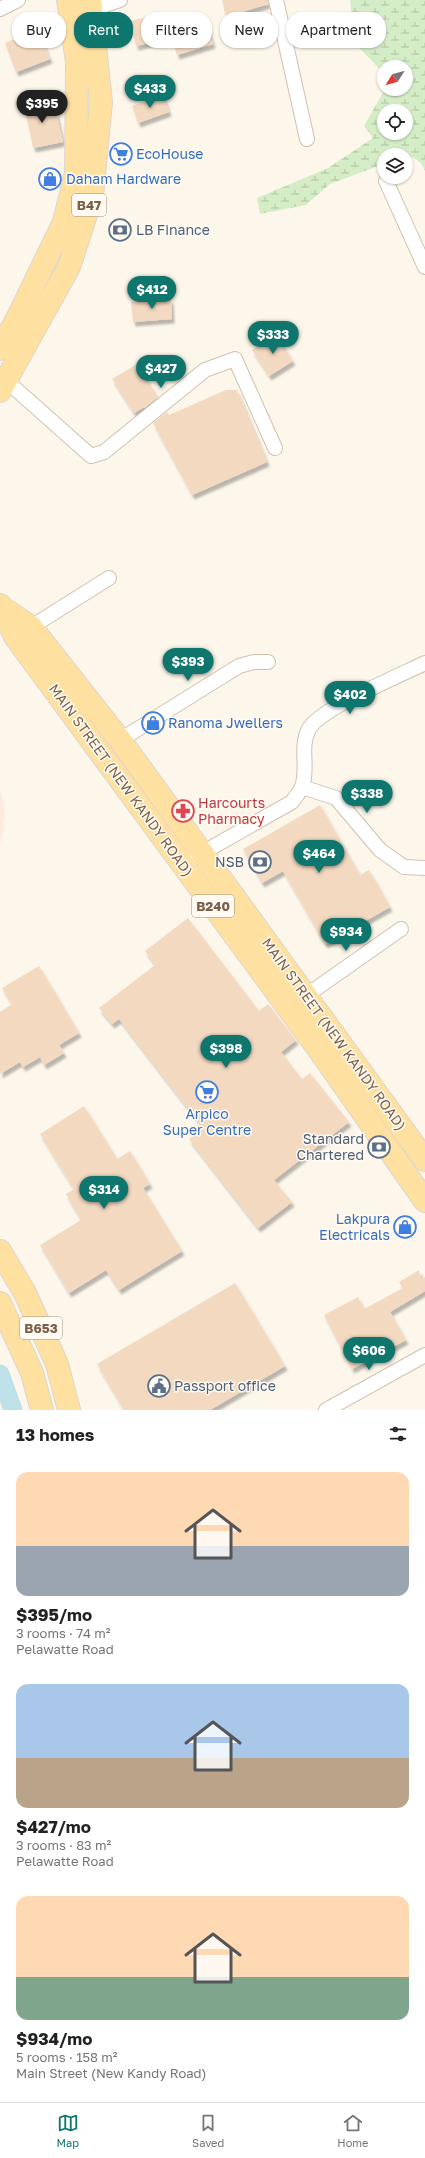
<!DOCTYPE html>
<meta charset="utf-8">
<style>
:root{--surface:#fff;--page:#f2f2f2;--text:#222;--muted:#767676;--line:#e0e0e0;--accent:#0f766e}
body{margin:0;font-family:"Golos Text",sans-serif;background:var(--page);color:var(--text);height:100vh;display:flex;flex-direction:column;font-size:15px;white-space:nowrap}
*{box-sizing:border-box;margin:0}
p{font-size:13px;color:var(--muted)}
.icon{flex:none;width:22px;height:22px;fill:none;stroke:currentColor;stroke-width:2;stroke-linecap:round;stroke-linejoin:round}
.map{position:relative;height:1410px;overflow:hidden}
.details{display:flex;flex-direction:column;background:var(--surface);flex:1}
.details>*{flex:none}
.banner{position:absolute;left:12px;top:12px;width:401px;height:36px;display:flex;gap:8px}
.needle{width:26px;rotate:233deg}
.tools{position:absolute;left:377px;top:60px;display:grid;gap:8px}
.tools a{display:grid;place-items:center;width:36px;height:36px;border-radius:50%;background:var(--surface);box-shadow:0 1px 3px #0004;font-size:20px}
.price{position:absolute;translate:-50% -34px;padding:0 9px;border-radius:14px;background:var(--accent);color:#fff;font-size:13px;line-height:26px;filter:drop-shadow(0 1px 2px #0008)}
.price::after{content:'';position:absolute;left:50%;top:24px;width:12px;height:9px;margin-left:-6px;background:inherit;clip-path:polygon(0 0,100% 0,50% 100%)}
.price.current{background:#222;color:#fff}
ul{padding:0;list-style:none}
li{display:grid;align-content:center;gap:8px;height:212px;padding:0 16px}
li span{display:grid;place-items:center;height:124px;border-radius:12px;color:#555}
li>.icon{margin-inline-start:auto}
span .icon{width:72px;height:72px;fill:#fffc;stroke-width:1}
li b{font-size:17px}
h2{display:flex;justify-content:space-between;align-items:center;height:48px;padding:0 16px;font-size:17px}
.chip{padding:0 14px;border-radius:16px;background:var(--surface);box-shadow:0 1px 3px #0004;font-size:14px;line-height:36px}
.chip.current{background:var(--accent);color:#fff}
.tab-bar{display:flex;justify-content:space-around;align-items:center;height:56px;border-top:1px solid var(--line);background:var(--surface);font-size:11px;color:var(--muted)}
.tab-bar a{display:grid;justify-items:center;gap:2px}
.tab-bar .current{color:var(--accent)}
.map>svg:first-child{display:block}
.commercial{fill:#feeade}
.wetland{fill:url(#wetland-marsh);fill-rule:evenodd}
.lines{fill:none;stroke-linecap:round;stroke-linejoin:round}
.canal{stroke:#bde0e9;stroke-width:19}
.building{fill:#f4d9c1;filter:url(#shadow)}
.minor-casing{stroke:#d2c0ae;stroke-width:16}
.primary-casing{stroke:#ddd5d0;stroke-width:24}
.minor{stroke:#fff;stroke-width:14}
.primary{stroke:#fee1a1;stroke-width:22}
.labels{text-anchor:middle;stroke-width:3;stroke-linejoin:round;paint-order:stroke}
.shield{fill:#fffbf2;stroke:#a38e7d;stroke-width:1}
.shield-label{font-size:13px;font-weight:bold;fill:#7b5f4b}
.shop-label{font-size:14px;fill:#366cbe;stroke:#fffbf2;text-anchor:start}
.service-label{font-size:14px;fill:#4e5e75;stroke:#fffbf2;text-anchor:start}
.street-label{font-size:14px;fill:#7b5f4b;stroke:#fffbf2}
.health-label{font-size:14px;fill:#be3a42;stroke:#fffbf2;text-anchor:start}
</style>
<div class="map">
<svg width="425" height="1410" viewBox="0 0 425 1410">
<defs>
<pattern id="wetland-marsh" width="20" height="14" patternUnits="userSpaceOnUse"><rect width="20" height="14" fill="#d4edc7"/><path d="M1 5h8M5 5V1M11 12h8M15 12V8" fill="none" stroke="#b1c3a4"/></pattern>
<filter id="shadow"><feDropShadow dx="2.5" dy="4.5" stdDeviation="1" flood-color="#0004"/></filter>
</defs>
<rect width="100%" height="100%" fill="#fdf7eb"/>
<polygon class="commercial" points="0,789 5,812 0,847"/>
<path class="wetland" d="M350 0H425V171C419 153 400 155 384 155V164L330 184 306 205 260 214 257 198 328 168 373 138 364 126 385 89H406V67H384V73L355 44ZM384 111H406V133H384Z"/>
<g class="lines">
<polyline class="canal" points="0,1374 13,1410"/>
</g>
<g class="building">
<polygon points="222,0 268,0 268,4 226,17"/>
<polygon points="156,15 163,40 136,46 130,21"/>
<polygon points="208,27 213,44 177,55 172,38"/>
<polygon points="38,30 50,59 16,72 5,43"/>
<polygon points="163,95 169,112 138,123 132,106"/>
<polygon points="40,97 45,114 56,112 63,142 33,148 23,100"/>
<polygon points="171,299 172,319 133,322 131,302"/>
<polygon points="276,334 293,361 269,376 252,350"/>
<polygon points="137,364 158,397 144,408 144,407 134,413 112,379"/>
<polygon points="226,390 237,390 267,462 192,495 153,423 167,412 169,415"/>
<polygon points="320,805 360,875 369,870 390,907 325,944 283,871 262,883 243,849"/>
<polygon points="188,918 259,1011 268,1004 296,1040 281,1052 302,1079 310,1073 349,1122 274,1180 292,1202 258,1228 189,1139 203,1128 119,1019 112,1024 99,1008 155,965 145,951"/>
<polygon points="39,966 79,1033 59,1045 64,1053 44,1065 40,1057 23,1067 20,1062 0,1074 0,1012 12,1004 2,988"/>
<polygon points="84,1106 117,1159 130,1151 150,1184 143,1188 182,1251 119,1290 106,1270 69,1293 40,1245 81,1220 66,1194 74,1189 40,1134"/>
<polygon points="419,1270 421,1279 425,1277 425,1291 390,1312 406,1340 352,1369 324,1315 358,1297 364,1309 403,1288 399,1282"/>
<polygon points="235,1283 285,1366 210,1410 124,1410 97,1364"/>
</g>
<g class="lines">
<g class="minor-casing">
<g id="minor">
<polyline points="276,0 307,139"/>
<polyline points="0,9 18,0"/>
<polyline points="91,10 120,0"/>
<polyline points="386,181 425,267"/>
<polyline points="1,376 91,456 104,452 205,370 235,359 275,448"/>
<polyline points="31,627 109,578"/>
<polyline points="120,740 239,666 254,662 268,662"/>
<polyline points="302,787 336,798 380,850 404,867 425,868"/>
<path d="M195 857 292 802C295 797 300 792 302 787 309 768 299 747 309 729 319 709 401 675 425 663"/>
<polyline points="307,995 401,929"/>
<polyline points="326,1410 425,1355"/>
</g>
</g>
<g class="primary-casing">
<g id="primary">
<polyline points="0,349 16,321 64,222 76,173 77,62 68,0"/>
<polyline points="0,391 69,267 92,196 101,102 90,0"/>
<polyline points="0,605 16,638 319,1050 425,1201"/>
<polyline points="4,609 31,627 120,740 425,1160"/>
<polyline points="0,1251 25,1293 57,1364 69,1410"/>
<polyline points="0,1303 32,1373 42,1410"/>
</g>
</g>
<use href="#minor" class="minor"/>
<use href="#primary" class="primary"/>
</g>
<defs>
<g id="supermarket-ring" transform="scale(1.15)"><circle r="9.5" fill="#fffbf2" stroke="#3f7fe0" stroke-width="1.5"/><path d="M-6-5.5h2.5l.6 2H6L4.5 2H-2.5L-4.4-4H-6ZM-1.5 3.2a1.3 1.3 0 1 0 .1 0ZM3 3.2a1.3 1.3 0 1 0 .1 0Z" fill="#3f7fe0"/></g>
<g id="shop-ring" transform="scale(1.15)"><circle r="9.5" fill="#fffbf2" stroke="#3f7fe0" stroke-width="1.5"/><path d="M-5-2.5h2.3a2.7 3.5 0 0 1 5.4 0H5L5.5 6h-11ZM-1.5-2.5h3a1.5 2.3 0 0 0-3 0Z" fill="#3f7fe0"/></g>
<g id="bank-ring" transform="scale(1.15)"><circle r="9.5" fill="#fffbf2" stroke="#5c6f8a" stroke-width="1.5"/><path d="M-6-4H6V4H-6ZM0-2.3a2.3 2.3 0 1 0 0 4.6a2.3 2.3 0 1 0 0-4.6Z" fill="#5c6f8a"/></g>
<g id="pharmacy-ring" transform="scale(1.15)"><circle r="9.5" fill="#fffbf2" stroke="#e0444e" stroke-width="1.5"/><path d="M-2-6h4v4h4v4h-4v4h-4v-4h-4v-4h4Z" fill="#e0444e"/></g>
<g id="civic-ring" transform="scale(1.15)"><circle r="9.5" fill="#fffbf2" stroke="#5c6f8a" stroke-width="1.5"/><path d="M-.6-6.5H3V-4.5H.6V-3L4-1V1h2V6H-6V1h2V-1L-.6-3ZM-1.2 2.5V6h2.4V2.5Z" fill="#5c6f8a"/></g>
</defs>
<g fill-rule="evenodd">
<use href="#supermarket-ring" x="121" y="154"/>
<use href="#shop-ring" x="50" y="179"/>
<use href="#bank-ring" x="120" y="230"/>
<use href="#shop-ring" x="153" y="723"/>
<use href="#pharmacy-ring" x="183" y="811"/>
<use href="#bank-ring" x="260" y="862"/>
<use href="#supermarket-ring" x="207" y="1092"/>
<use href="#bank-ring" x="379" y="1147"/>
<use href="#shop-ring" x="405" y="1227"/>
<use href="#civic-ring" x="159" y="1386"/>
</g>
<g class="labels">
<g class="shield">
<rect x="72" y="194" width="34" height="22" rx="3"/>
<rect x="192" y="895" width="42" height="22" rx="3"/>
<rect x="20" y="1317" width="42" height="22" rx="3"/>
</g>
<g class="shield-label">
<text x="89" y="210">B47</text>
<text x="213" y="911">B240</text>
<text x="41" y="1333">B653</text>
</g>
<g class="shop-label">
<text x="136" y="159">EcoHouse</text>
<text x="66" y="184">Daham Hardware</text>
<text x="168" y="728">Ranoma Jwellers</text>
<text x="207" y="1119" text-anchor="middle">Arpico<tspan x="207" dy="16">Super Centre</tspan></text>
<text x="390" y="1224" text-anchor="end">Lakpura<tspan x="390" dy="16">Electricals</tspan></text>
</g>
<g class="service-label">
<text x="136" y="235">LB Finance</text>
<text x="244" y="867" text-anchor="end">NSB</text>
<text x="364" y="1144" text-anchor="end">Standard<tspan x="364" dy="16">Chartered</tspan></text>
<text x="174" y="1391">Passport office</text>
</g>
<g class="street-label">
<text transform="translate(121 780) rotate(54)" y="5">MAIN STREET (NEW KANDY ROAD)</text>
<text transform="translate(334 1034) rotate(54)" y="5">MAIN STREET (NEW KANDY ROAD)</text>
</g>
<g class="health-label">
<text x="198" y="808">Harcourts<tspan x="198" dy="16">Pharmacy</tspan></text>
</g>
</g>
</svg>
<div class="tools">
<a><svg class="needle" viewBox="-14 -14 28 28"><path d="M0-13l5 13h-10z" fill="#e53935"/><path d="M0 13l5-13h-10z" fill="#767676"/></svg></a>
<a><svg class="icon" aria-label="locate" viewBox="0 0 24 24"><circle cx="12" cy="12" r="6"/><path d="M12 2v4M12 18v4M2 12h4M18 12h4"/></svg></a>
<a><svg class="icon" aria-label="layers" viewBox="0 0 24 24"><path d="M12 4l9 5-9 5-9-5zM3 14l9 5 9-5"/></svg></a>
</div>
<b class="price" style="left:150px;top:109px">$433</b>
<b class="price current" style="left:42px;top:124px">$395</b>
<b class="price" style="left:152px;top:310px">$412</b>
<b class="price" style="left:273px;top:355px">$333</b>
<b class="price" style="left:161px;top:389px">$427</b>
<b class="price" style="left:188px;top:682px">$393</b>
<b class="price" style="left:350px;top:715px">$402</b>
<b class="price" style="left:367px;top:814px">$338</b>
<b class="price" style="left:319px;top:874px">$464</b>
<b class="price" style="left:346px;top:952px">$934</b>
<b class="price" style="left:226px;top:1069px">$398</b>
<b class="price" style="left:104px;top:1210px">$314</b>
<b class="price" style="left:369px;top:1371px">$606</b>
<div class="banner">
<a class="chip">Buy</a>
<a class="chip current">Rent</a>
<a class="chip">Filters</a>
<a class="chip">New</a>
<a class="chip">Apartment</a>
</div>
</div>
<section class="details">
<h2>13 homes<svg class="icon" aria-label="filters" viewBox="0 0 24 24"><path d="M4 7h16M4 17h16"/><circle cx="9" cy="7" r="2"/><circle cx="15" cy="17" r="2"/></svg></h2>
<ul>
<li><span style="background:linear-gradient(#ffd9b3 60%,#9aa5b1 0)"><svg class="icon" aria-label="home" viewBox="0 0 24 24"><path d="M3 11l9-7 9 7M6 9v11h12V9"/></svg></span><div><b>$395/mo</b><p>3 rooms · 74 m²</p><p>Pelawatte Road</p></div></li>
<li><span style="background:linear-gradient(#a9c7e8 60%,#b9a48a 0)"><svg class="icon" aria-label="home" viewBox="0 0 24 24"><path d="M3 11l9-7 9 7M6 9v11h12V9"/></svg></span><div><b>$427/mo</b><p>3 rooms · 83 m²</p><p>Pelawatte Road</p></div></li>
<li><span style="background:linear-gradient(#ffd9b3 65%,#7fa58c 0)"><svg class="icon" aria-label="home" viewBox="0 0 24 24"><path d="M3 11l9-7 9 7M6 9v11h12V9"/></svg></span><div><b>$934/mo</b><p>5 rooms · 158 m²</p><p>Main Street (New Kandy Road)</p></div></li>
</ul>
</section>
<nav class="tab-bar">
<a class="current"><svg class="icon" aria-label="map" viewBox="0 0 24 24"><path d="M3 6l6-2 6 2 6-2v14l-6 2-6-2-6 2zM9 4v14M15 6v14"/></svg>Map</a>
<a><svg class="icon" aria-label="saved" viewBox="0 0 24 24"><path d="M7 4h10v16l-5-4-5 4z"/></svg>Saved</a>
<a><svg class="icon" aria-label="home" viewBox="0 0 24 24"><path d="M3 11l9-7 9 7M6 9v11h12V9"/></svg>Home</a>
</nav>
